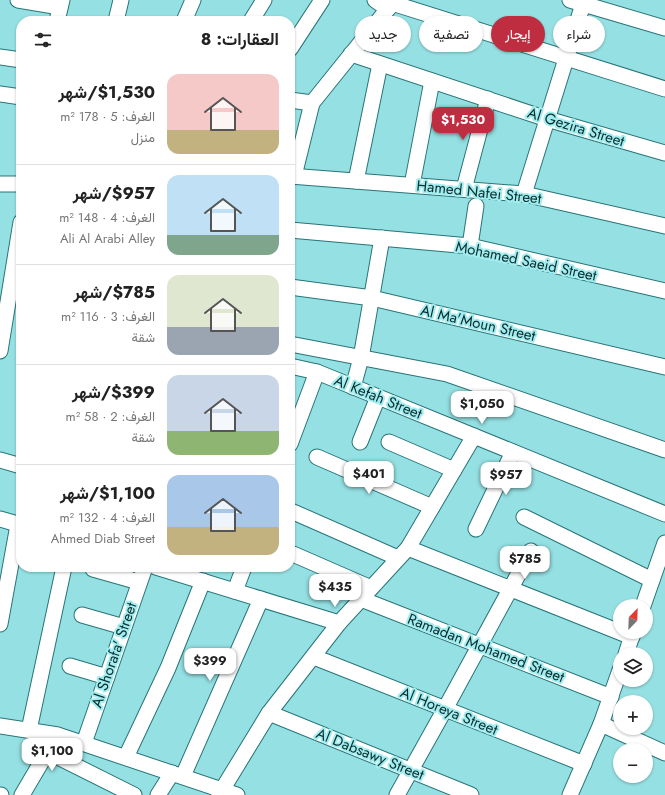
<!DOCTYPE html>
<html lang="ar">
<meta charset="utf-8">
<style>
:root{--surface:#fff;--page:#f2f2f2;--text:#222;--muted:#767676;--line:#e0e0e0;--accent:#bf2e40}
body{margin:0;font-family:Jost,Vazirmatn,sans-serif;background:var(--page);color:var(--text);direction:rtl;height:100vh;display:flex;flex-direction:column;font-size:15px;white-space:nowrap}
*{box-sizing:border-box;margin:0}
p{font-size:13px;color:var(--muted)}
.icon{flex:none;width:22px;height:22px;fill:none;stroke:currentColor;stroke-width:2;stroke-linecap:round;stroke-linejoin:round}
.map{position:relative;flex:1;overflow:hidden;direction:ltr}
.side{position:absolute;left:16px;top:16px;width:279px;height:556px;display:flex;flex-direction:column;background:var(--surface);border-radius:16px;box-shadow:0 1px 3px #0004;direction:rtl}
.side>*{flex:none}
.guide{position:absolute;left:307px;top:16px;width:298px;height:36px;direction:rtl;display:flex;gap:8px}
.needle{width:26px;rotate:23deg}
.buttons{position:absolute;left:613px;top:599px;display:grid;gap:8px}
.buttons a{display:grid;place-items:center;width:40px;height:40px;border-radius:50%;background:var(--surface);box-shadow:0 1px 3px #0004;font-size:20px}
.price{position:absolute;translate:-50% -34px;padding:0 9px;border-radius:8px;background:#fff;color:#222;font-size:13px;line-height:26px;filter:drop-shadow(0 1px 2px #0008)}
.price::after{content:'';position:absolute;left:50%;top:24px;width:12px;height:9px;margin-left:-6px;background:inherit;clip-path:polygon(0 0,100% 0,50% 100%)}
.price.selected{background:var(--accent);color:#fff}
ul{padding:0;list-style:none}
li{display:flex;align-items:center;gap:12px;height:100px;padding:0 16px}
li+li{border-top:1px solid var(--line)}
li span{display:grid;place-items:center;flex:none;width:112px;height:80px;border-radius:12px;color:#555}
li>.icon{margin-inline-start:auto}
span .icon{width:48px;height:48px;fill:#fffc;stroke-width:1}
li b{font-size:17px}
h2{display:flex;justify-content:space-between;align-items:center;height:48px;padding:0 16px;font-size:17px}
.chip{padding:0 14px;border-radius:18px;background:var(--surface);box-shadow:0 1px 3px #0004;font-size:14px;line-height:36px}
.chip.selected{background:var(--accent);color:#fff}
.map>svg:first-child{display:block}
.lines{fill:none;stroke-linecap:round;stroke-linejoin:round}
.street-casing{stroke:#277578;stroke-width:17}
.street{stroke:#fff;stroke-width:15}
.labels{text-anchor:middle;stroke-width:4;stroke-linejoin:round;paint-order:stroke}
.street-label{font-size:15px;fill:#0b2c2d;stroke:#a2edf0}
</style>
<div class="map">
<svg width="665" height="795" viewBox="0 0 665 795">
<rect width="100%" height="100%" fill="#95e0e3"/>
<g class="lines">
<g class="street-casing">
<g id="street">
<polyline points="18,0 60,7"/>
<polyline points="375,0 388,9"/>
<polyline points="570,0 665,28"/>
<polyline points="392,3 665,89"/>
<polyline points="57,21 62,0"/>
<polyline points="116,21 121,0"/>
<polyline points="184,21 193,0"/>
<polyline points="251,21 264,0"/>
<polyline points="290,49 322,0"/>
<polyline points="351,54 547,119 665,153"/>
<polyline points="0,57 21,60"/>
<polyline points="0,94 21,97"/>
<polyline points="290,100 312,103"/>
<polyline points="290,176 524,194 665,226"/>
<polyline points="294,176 312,103 395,0"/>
<polyline points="356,181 380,64"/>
<polyline points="0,184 21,184"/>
<polyline points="412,185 432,81"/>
<polyline points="464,189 488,99"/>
<polyline points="524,194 583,4"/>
<polyline points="290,230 470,246 665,291"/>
<polyline points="470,246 476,206"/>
<polyline points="290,287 372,298 665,367"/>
<polyline points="290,344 447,374 665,450"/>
<polyline points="0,351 21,222"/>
<polyline points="290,366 317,372 665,514"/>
<polyline points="353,387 361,358 382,238"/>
<polyline points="360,442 378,397"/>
<polyline points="389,442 454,470"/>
<polyline points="290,444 317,372"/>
<polyline points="317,457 432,507"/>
<polyline points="0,460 21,466"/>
<polyline points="291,511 398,558"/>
<polyline points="524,517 652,580"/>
<polyline points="0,519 21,525"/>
<polyline points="476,529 513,452"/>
<polyline points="408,548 632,637"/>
<polyline points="293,554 371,588"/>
<polyline points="156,567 339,623"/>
<polyline points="93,569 139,582"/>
<polyline points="235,591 244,567"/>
<polyline points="361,599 611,697"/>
<polyline points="643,606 665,543"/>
<polyline points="82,615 124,627"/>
<polyline points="0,624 18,525"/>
<polyline points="626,654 633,632"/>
<polyline points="314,657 584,764"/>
<polyline points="70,666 107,677"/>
<polyline points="269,713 471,795"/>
<polyline points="601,724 665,753"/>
<polyline points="0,726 58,735 237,795"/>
<polyline points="29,730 64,567"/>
<polyline points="84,743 145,567"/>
<polyline points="48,752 134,795"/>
<polyline points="126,757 168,668 203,581"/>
<polyline points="183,776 261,599"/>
<polyline points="0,795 1,795"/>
<polyline points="22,795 52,744"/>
<polyline points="158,795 172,773"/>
<polyline points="219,795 269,713 339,623 408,548 474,436"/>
<polyline points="397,795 445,709 531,551"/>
<polyline points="570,795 601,724 620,670"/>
</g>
</g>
<use href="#street" class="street"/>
</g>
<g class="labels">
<g class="street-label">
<text transform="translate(576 127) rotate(17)" y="5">Al Gezira Street</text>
<text transform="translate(479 192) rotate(6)" y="5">Hamed Nafei Street</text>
<text transform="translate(526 261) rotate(12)" y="5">Mohamed Saeid Street</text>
<text transform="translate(478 323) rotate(13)" y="5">Al Ma'Moun Street</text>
<text transform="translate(378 397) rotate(22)" y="5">Al Kefah Street</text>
<text transform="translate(486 648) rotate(21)" y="5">Ramadan Mohamed Street</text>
<text transform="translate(114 655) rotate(-71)" y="5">Al Shorafa' Street</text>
<text transform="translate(449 711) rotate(22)" y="5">Al Horeya Street</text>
<text transform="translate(370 754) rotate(22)" y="5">Al Dabsawy Street</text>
</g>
</g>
</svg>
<div class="buttons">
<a><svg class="needle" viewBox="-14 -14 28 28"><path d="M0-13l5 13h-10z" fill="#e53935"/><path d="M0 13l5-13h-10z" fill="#767676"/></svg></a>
<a><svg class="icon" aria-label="layers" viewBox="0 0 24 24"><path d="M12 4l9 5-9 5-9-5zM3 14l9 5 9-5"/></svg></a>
<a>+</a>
<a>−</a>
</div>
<b class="price selected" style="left:463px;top:141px">$1,530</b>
<b class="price" style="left:482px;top:425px">$1,050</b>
<b class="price" style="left:369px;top:495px">$401</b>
<b class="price" style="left:506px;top:496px">$957</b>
<b class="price" style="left:525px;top:580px">$785</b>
<b class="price" style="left:335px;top:608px">$435</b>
<b class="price" style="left:210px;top:682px">$399</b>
<b class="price" style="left:52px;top:772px">$1,100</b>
<div class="guide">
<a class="chip">شراء</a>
<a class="chip selected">إيجار</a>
<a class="chip">تصفية</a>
<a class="chip">جديد</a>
</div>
<section class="side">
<h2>العقارات: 8<svg class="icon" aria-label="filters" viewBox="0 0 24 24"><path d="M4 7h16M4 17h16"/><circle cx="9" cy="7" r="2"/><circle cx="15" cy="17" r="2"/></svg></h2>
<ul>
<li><span style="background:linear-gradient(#f6c9c9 70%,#c2b280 0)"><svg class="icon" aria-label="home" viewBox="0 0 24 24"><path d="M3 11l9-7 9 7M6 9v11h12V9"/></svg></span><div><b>$1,530/شهر</b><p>الغرف: 5 · 178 m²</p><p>منزل</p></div></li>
<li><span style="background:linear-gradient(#bfe0f5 75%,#7fa58c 0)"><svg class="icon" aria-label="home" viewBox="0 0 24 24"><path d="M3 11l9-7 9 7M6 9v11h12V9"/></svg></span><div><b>$957/شهر</b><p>الغرف: 4 · 148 m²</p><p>Ali Al Arabi Alley</p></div></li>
<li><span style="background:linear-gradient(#dfe7d0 65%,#9aa5b1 0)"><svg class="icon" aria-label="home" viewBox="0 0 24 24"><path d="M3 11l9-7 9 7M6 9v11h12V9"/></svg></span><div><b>$785/شهر</b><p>الغرف: 3 · 116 m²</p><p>شقة</p></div></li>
<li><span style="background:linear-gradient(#c9d6e8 70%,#8fb573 0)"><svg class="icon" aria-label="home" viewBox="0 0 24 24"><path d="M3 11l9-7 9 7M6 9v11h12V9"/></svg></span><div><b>$399/شهر</b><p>الغرف: 2 · 58 m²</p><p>شقة</p></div></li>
<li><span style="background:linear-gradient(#a9c7e8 65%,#c2b280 0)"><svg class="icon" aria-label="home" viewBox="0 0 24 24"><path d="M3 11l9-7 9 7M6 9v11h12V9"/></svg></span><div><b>$1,100/شهر</b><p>الغرف: 4 · 132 m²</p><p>Ahmed Diab Street</p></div></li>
</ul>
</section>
</div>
